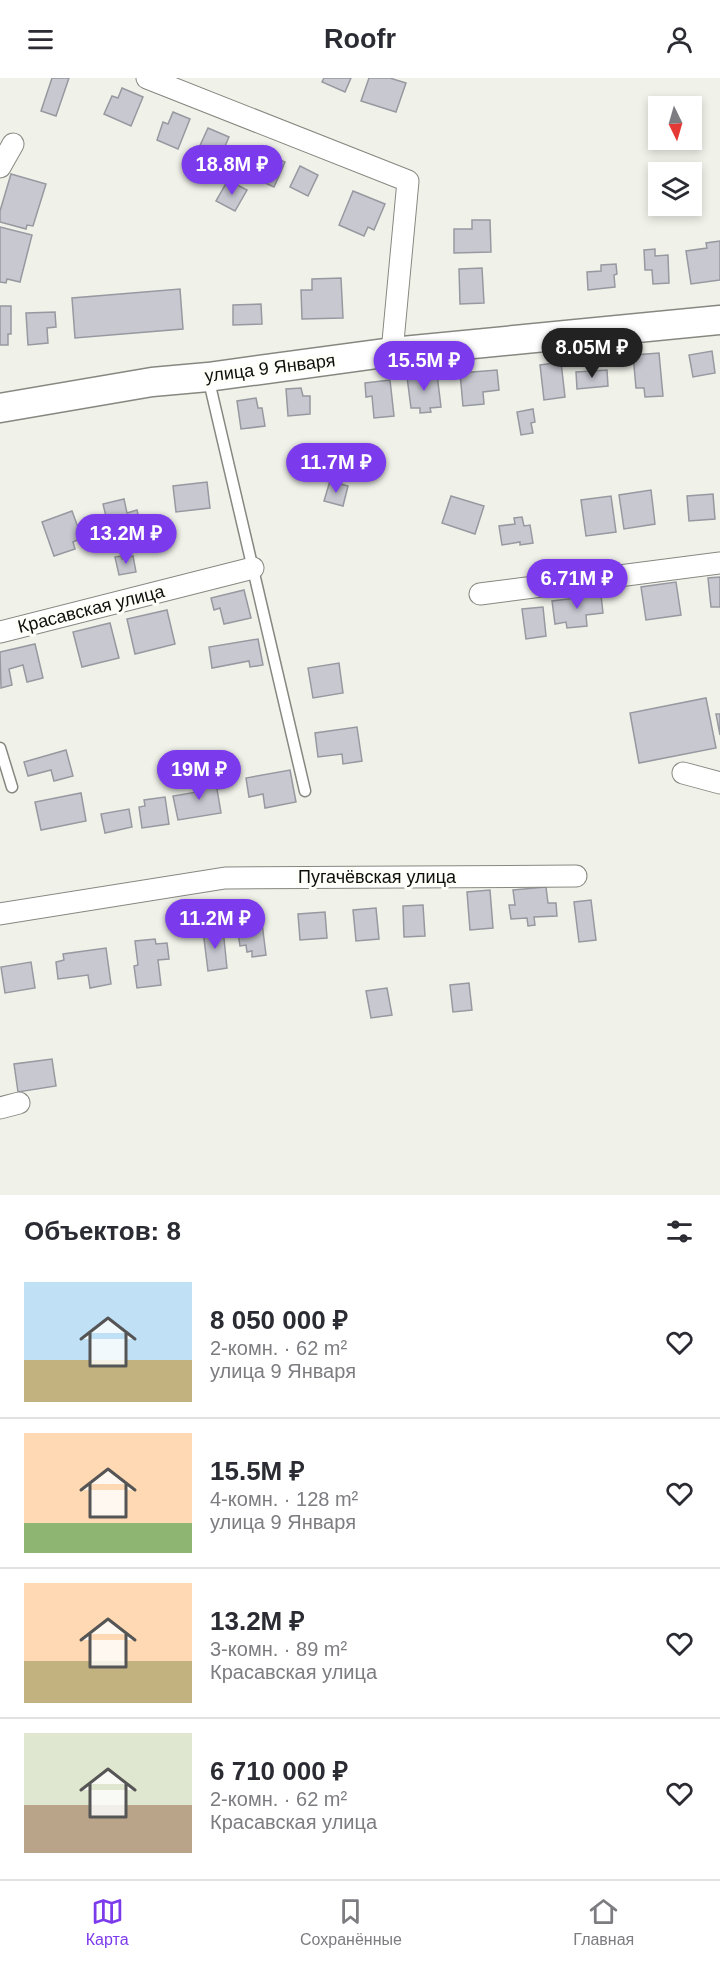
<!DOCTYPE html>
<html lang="ru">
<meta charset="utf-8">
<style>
:root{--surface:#fff;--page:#f2f2f3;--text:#2b2b33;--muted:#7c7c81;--line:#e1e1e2;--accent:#7c3aed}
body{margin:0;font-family:Arial,sans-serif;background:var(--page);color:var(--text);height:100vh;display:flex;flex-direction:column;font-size:22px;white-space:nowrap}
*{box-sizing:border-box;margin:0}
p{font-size:20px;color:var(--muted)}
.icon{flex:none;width:33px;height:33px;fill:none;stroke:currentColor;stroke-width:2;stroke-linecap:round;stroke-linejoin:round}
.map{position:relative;height:1117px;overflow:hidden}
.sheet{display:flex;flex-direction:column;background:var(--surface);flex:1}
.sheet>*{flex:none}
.needle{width:39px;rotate:175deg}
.buttons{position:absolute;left:648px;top:18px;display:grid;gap:12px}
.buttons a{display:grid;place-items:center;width:54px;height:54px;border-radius:0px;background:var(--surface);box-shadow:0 3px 9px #0003;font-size:30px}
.price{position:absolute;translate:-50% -51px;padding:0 14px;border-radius:21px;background:var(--accent);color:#fff;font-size:20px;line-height:39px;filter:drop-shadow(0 2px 3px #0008)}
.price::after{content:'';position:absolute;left:50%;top:36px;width:18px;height:14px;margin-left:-9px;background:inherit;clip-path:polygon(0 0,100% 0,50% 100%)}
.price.selected{background:#222;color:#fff}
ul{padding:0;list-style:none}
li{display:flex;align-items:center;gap:18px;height:150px;padding:0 24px}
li+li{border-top:2px solid var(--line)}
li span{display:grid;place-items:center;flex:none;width:168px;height:120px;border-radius:0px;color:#555}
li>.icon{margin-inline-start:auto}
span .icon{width:72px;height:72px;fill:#fffc;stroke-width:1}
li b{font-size:26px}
h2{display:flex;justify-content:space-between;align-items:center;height:72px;padding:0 24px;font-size:26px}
header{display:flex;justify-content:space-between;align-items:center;height:78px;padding:0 24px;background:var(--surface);font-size:27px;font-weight:700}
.tabs{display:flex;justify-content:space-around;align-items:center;height:84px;border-top:2px solid var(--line);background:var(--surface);font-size:16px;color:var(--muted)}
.tabs a{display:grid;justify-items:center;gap:3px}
.tabs .selected{color:var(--accent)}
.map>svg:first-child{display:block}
.building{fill:#c7c8d0;stroke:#9799a0;stroke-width:1.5}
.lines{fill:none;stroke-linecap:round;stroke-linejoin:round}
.service-casing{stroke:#868880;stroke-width:13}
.minor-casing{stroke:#868880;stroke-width:23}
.secondary-casing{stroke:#868880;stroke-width:31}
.service{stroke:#fff;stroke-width:10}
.minor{stroke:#fff;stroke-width:21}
.secondary{stroke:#fff;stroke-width:28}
.labels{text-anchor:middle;stroke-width:6;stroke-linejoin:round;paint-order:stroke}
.street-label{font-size:18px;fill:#0e0f0c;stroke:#fefff8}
</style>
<header><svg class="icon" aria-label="menu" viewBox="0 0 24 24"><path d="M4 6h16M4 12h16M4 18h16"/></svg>Roofr<svg class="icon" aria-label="person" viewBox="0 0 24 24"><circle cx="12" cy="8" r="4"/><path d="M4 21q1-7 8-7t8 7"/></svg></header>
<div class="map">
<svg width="720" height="1117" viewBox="0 0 720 1117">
<rect width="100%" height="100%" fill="#f0f2ea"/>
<g class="building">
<polygon points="52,0 69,0 56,38 41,33"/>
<polygon points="324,0 351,0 345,14 322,4"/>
<polygon points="369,0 390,0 406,5 396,34 361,23"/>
<polygon points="122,10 143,19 131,48 104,36 112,18 118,20"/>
<polygon points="173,34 190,41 178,71 157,62 163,44 168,46"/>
<polygon points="208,50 229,59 214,93 193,83"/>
<polygon points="266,75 285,84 274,109 254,100"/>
<polygon points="300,88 318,97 308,118 290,109"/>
<polygon points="11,96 46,106 33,148 27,147 26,151 0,144 0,133"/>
<polygon points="228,102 247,112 235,133 216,123"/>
<polygon points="353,113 385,126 374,152 368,149 364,158 339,147"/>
<polygon points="472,142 490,142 491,174 454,175 454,151 472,151"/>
<polygon points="0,149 32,157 20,204 7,201 6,205 0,204"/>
<polygon points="720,163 720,202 691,206 686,173 707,170 706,165"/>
<polygon points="655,171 655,178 668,177 669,205 653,206 652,192 645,192 644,172"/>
<polygon points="616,186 617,196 614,197 615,209 588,212 587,194 601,193 601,187"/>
<polygon points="482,190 484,225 460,226 459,191"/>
<polygon points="341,200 343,240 302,241 301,212 312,212 312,201"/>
<polygon points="180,211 183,251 75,260 72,220"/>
<polygon points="261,226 262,246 233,247 233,227"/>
<polygon points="0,228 11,228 11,256 8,256 8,267 0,267"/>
<polygon points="55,234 56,249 47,250 48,265 28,267 26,235"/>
<polygon points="712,273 715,295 693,299 689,277"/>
<polygon points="659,275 663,318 645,319 644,310 636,310 633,277"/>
<polygon points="561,284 565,319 544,322 540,287"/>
<polygon points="497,292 499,312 483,314 484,326 463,328 460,295"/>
<polygon points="607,292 608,308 577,311 576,294"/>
<polygon points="437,296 441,329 430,330 431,334 420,335 420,330 411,330 407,299"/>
<polygon points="390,302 394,338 374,340 372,318 366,319 365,305"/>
<polygon points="301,310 303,318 310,318 310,336 288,338 286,311"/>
<polygon points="256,320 258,330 262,330 265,348 241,351 237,323"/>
<polygon points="533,331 535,344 531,345 533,355 521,357 517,334"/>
<polygon points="330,403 348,408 343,428 324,423"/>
<polygon points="207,404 210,430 176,434 173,408"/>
<polygon points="651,412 655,446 624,451 619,417"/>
<polygon points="713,416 715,441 689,443 687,418"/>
<polygon points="451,418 484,428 475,456 442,445"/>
<polygon points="611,418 616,454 586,458 581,422"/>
<polygon points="124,421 127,435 137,432 143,457 112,464 103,426"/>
<polygon points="72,433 82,460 73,464 75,471 54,478 42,444"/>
<polygon points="522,439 524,448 530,447 533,465 520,467 520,464 502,467 499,448 515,446 514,440"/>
<polygon points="121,478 122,481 133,478 136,494 119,497 115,479"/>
<polygon points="720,499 720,529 711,529 708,500"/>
<polygon points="676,504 681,537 646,542 641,509"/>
<polygon points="244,512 251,540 224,546 220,530 214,532 211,520"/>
<polygon points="601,517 603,535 586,537 587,548 567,550 566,544 555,546 552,523"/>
<polygon points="543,529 546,558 526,561 522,531"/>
<polygon points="167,532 175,566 135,576 127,541"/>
<polygon points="110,545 119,580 82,589 73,554"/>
<polygon points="258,561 263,587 250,589 249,583 212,590 209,569"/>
<polygon points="35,566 43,600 27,604 23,587 9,591 12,607 1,610 0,574"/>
<polygon points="339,585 343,615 313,620 308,590"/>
<polygon points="706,620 716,670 639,685 630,635"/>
<polygon points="716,636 720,636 720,657"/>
<polygon points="357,649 362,683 343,686 342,676 318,679 315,655"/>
<polygon points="66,672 73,698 54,703 51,692 28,698 24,684"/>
<polygon points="290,692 296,724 265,730 263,716 249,719 246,700"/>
<polygon points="222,701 224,710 217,711 221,735 178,742 173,718 197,714 196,706"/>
<polygon points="81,715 86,743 41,752 35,724"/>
<polygon points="165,719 169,746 142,750 139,729 145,728 144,722"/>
<polygon points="129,731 132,749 105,755 101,736"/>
<polygon points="546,809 548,825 556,825 557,838 534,839 535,847 528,848 527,840 511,841 509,827 515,827 513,812"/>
<polygon points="490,812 493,850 470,852 467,814"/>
<polygon points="591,822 596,862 579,864 574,824"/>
<polygon points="423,827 425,858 404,859 403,828"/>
<polygon points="376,830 379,861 356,863 353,832"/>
<polygon points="325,834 327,860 300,862 298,836"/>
<polygon points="262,845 266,877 252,879 252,873 247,874 246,867 240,868 237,848"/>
<polygon points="223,851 227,890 208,893 203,853"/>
<polygon points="155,861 156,866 167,865 169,881 158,882 161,907 137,910 134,888 138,887 135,863"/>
<polygon points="106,870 111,906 90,910 88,897 58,901 56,884 64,882 63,876"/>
<polygon points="31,884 35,910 5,915 1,889"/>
<polygon points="469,905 472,932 453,934 450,907"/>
<polygon points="387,910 392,937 371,940 366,913"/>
<polygon points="52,981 56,1008 18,1014 14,986"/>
</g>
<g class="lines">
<g class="service-casing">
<g id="service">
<polyline points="208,299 305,713"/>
<polyline points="0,670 12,709"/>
</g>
</g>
<g class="minor-casing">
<g id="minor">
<polyline points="147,0 408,103 392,274"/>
<polyline points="0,89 13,66"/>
<polyline points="480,516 720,485"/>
<polyline points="0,554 253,490"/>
<polyline points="683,695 720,705"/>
<polyline points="0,836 225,800 576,798"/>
<polyline points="0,1030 19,1025"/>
</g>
</g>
<g class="secondary-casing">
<polyline id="secondary" points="0,330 152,304 208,299 392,274 720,242"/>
</g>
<use href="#service" class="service"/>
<use href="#minor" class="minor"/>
<use href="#secondary" class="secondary"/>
</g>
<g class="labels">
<g class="street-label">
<text transform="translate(270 290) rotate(-7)" y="6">улица 9 Января</text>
<text transform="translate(91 531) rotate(-14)" y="6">Красавская улица</text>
<text x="377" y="805">Пугачёвская улица</text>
</g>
</g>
</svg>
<div class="buttons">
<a><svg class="needle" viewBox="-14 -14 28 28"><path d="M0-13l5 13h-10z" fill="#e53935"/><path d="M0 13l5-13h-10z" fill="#7c7c81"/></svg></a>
<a><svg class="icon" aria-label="layers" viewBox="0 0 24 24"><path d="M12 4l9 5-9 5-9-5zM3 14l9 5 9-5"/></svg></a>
</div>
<b class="price" style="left:232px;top:118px">18.8M ₽</b>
<b class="price selected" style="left:592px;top:301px">8.05M ₽</b>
<b class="price" style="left:424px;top:314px">15.5M ₽</b>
<b class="price" style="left:336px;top:416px">11.7M ₽</b>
<b class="price" style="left:126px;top:487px">13.2M ₽</b>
<b class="price" style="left:577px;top:532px">6.71M ₽</b>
<b class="price" style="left:199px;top:723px">19M ₽</b>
<b class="price" style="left:215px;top:872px">11.2M ₽</b>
</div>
<section class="sheet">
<h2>Объектов: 8<svg class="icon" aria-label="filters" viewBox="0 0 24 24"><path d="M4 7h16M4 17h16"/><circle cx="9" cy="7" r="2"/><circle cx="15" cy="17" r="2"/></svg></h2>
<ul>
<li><span style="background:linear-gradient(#bfe0f5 65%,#c2b280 0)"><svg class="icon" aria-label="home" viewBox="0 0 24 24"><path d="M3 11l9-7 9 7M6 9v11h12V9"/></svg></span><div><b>8 050 000 ₽</b><p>2-комн. · 62 m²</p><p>улица 9 Января</p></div><svg class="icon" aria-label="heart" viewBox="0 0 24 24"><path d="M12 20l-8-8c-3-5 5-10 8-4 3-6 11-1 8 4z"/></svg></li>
<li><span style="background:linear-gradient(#ffd9b3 75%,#8fb573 0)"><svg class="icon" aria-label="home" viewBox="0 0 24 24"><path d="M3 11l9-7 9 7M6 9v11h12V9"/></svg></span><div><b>15.5M ₽</b><p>4-комн. · 128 m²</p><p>улица 9 Января</p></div><svg class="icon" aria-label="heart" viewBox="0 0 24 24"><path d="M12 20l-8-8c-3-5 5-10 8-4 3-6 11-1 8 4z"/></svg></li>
<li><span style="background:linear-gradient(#ffd9b3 65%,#c2b280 0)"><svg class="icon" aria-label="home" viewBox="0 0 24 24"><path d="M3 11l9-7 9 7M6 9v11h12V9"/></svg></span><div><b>13.2M ₽</b><p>3-комн. · 89 m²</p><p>Красавская улица</p></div><svg class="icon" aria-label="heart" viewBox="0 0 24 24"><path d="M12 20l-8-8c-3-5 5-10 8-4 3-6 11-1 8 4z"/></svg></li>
<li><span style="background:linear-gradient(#dfe7d0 60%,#b9a48a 0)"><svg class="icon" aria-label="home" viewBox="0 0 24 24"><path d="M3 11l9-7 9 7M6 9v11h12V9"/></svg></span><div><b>6 710 000 ₽</b><p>2-комн. · 62 m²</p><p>Красавская улица</p></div><svg class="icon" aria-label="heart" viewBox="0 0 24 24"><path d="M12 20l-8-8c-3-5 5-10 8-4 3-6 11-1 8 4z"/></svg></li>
</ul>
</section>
<nav class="tabs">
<a class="selected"><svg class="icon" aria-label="map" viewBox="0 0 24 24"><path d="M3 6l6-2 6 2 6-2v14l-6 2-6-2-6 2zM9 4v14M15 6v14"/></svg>Карта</a>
<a><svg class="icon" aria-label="saved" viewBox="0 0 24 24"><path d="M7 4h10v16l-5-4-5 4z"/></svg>Сохранённые</a>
<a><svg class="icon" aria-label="home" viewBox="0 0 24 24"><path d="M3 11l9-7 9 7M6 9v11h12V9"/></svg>Главная</a>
</nav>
